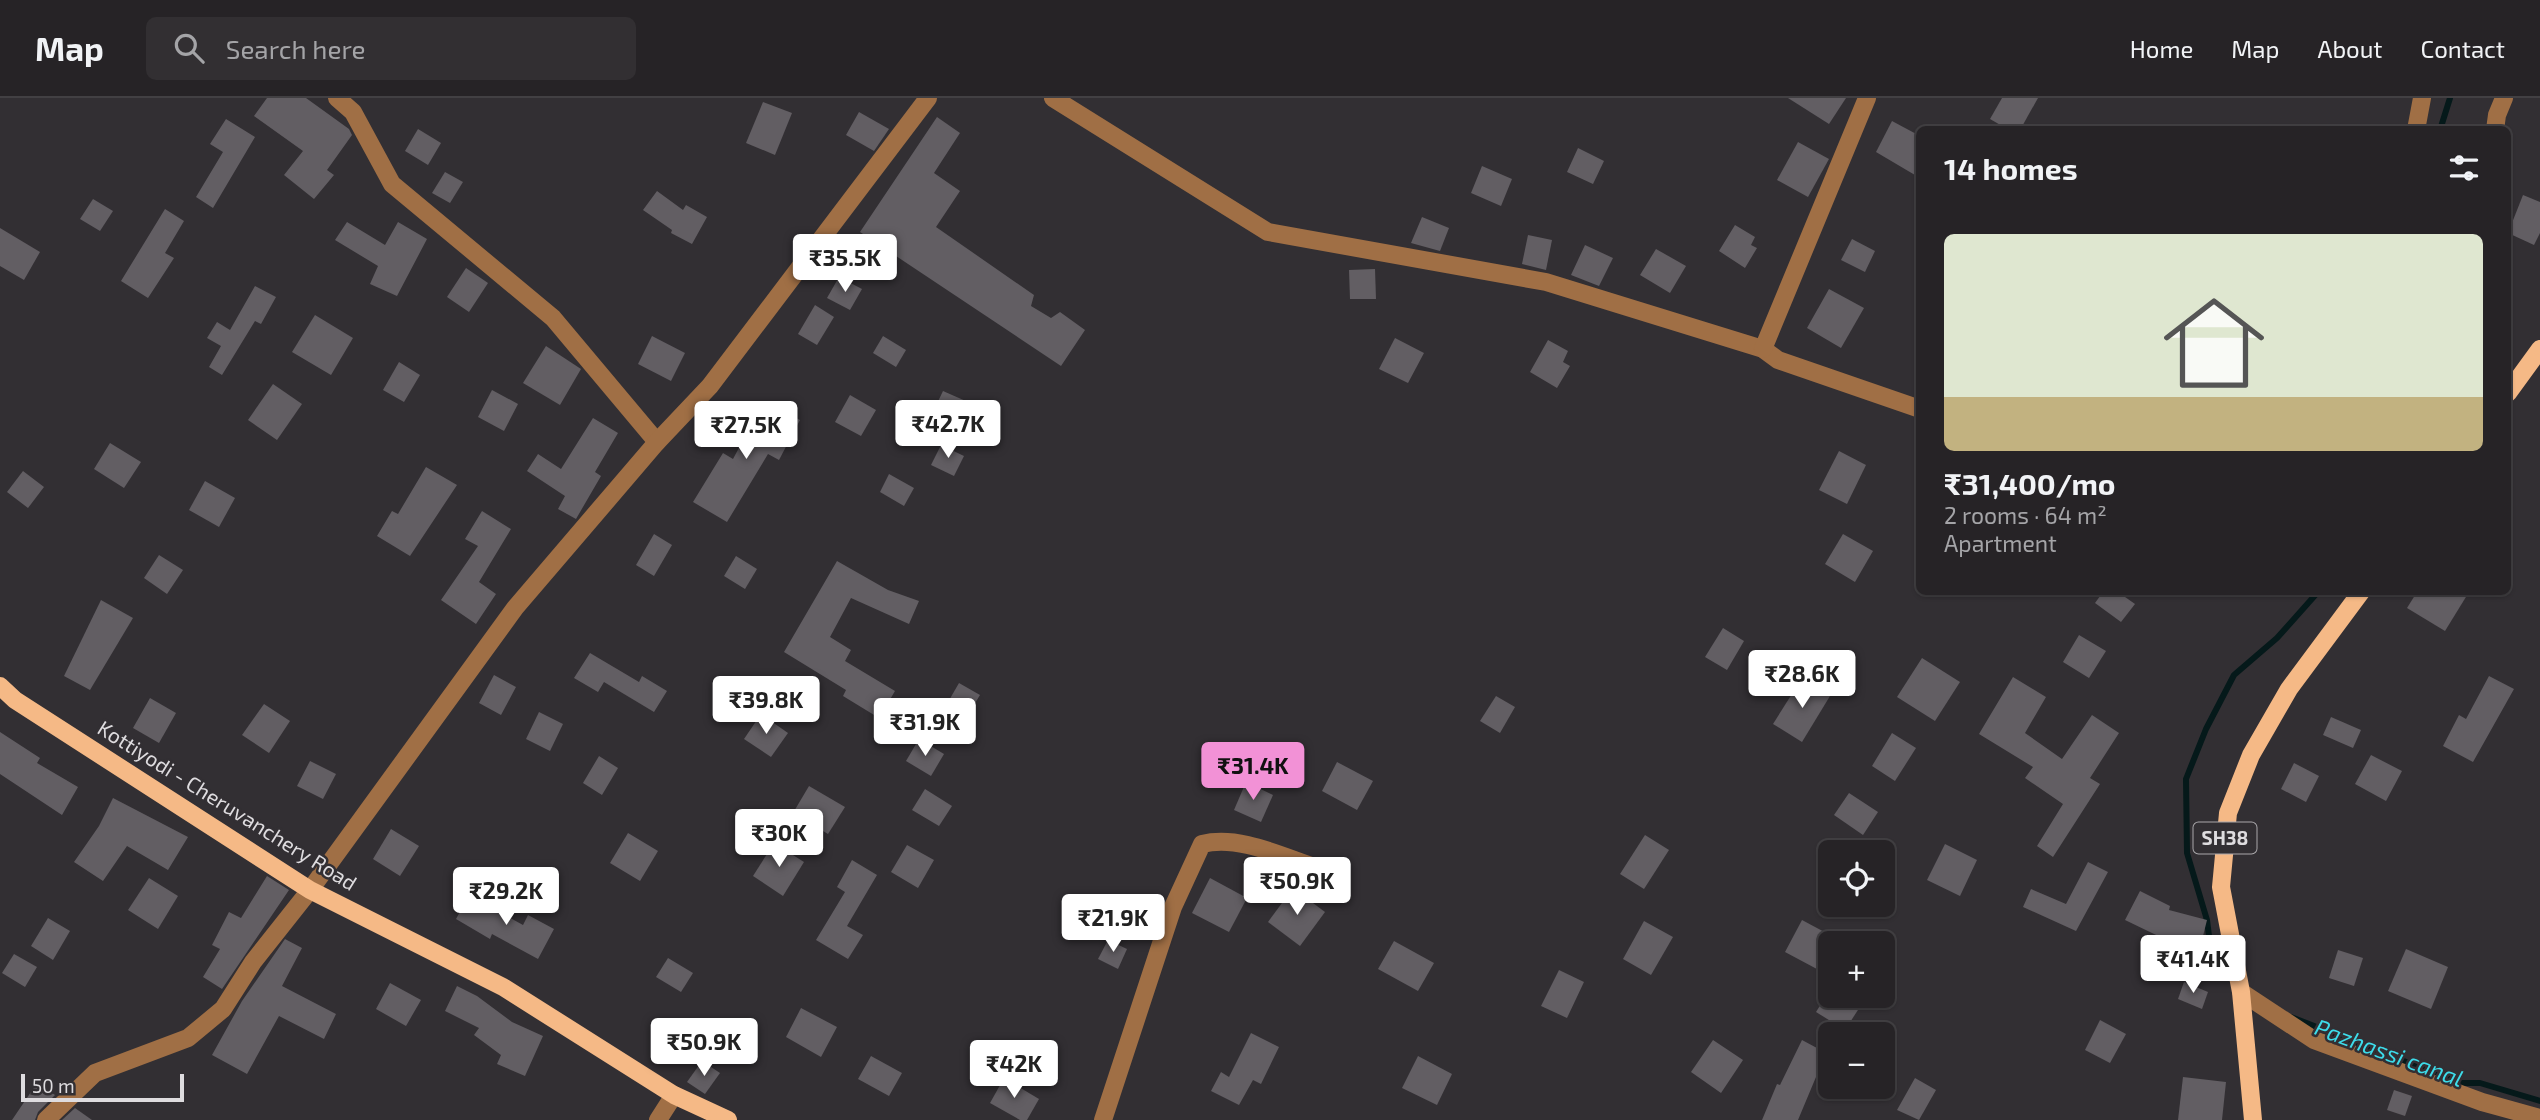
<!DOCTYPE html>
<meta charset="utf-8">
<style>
:root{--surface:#262326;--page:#322f32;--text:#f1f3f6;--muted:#a4a4a7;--line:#424043;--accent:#f291d6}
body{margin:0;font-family:"Exo 2",sans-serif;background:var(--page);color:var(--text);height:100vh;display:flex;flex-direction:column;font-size:26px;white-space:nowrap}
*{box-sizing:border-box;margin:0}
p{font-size:23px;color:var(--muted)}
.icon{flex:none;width:38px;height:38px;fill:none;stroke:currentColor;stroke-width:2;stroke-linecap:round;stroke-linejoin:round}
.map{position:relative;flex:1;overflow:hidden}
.sheet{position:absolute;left:1916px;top:28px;width:595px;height:469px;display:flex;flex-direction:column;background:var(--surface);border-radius:10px;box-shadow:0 2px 5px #0004,0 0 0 2px var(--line)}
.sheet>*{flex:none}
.controls{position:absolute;left:1818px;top:742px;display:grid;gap:14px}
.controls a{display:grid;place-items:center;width:77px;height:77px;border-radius:10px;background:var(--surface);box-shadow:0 2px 5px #0004,0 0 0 2px var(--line);font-size:35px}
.scale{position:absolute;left:21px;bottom:18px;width:163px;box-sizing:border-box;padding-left:7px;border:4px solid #dedcdf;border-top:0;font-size:19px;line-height:24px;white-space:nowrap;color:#dedcdf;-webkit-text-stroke:5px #322f33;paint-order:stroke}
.price{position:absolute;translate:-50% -60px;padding:0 16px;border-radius:7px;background:#fff;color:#222;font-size:23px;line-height:46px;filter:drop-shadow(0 2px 4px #0008)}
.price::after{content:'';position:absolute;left:50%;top:42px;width:21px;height:16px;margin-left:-10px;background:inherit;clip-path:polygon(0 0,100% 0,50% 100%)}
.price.current{background:var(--accent);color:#111}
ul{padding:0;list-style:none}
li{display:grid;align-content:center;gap:14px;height:371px;padding:0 28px}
li span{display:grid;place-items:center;height:217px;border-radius:10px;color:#555}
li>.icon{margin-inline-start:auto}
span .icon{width:126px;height:126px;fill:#fffc;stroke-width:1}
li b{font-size:30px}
h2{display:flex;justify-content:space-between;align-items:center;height:84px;padding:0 28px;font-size:30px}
header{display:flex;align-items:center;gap:42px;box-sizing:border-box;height:98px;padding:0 35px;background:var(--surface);border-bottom:2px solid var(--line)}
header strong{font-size:33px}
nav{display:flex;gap:38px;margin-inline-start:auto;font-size:24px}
.search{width:490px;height:63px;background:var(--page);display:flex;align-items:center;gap:18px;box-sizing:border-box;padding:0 24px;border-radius:10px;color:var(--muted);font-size:26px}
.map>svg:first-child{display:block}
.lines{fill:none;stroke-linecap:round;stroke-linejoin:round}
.stream{stroke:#05191a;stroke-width:6}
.building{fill:#625e63}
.minor{stroke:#a06f45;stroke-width:18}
.major{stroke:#f5b986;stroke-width:18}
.labels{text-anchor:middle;stroke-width:5;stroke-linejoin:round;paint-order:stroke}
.shield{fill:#322f33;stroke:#aaa8ab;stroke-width:2}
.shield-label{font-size:19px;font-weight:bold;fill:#dedcdf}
.street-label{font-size:21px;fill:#dedcdf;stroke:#322f33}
.water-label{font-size:23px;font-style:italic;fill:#3ddcea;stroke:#322f33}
</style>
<header>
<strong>Map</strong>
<div class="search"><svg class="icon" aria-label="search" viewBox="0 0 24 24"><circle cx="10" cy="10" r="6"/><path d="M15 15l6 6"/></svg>Search here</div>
<nav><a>Home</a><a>Map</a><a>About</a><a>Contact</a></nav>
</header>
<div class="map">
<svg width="2540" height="1022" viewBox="0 0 2540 1022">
<rect width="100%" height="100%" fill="#322f33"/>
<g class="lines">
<g class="stream">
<polyline points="2440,32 2450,0"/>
<polyline points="2225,876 2211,854 2207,822 2187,755 2186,681 2206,631 2234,577 2277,540 2318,494"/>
<polyline points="2291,919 2460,985 2480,985 2540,1003"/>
</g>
</g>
<g class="building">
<polygon points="267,0 306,0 349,31 352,37 327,72 334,77 314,101 284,77 303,53 254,18"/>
<polygon points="1788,0 1846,0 1829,26"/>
<polygon points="2002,0 2038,0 2020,32 2009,32 1990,21"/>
<polygon points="763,4 792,15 775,57 746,45"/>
<polygon points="859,14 889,31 874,53 846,37"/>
<polygon points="937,19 960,35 934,75 960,93 936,129 1034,197 1031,208 1051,220 1060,214 1085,232 1061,268 860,134"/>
<polygon points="226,21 255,39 213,110 196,99 223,54 210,46"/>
<polygon points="1892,23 1920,38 1920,80 1876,54"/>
<polygon points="418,31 441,45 428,67 405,53"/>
<polygon points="1798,44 1829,61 1808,99 1777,82"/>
<polygon points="1578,50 1604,63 1593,86 1567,74"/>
<polygon points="1482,68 1512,81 1501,108 1471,95"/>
<polygon points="445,74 463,84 450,105 432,95"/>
<polygon points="657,93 683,112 686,107 707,119 692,146 671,135 672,132 643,112"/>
<polygon points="2523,97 2540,104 2540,135 2534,147 2508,135"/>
<polygon points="93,101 113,113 100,133 80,121"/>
<polygon points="165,111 184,123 165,155 174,160 148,200 121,183"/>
<polygon points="1422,119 1449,130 1440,153 1411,145"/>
<polygon points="347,124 385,147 398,124 427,141 397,198 370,186 378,168 335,142"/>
<polygon points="1735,127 1755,139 1751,147 1757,150 1745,170 1719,153"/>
<polygon points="0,130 40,154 24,182 0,168"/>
<polygon points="1528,137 1552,142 1546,172 1522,166"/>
<polygon points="1852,141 1875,153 1865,174 1841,162"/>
<polygon points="1585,147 1613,160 1599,188 1571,177"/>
<polygon points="1656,151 1686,168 1670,195 1640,177"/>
<polygon points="466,170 488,185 469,214 447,199"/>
<polygon points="1375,171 1376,201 1350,201 1349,172"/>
<polygon points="839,179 862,191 850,212 827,200"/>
<polygon points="255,188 276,199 261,226 255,223 222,277 209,269 221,248 207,240 217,224 230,232"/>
<polygon points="1829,191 1864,210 1841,250 1807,230"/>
<polygon points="815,207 834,219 817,247 798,236"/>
<polygon points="315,217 353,240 331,277 292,254"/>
<polygon points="652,238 685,255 671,283 638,266"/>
<polygon points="883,238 906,252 896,269 873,255"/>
<polygon points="1395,240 1424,255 1408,285 1379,271"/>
<polygon points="1548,242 1568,253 1563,264 1570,268 1557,290 1530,274"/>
<polygon points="546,248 581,271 560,307 523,285"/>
<polygon points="399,264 420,277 404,304 383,292"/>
<polygon points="273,286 302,306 277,342 248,322"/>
<polygon points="492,292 518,306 504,333 478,319"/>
<polygon points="943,293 968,304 957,328 932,316"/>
<polygon points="850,297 876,312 861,338 835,324"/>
<polygon points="764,303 800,322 779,362 768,356 727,424 693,404 723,355 733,361"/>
<polygon points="593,320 618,335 595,374 601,378 576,421 558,411 565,398 527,373 538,356 561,371"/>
<polygon points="110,345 141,364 124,390 94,371"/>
<polygon points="941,347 964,358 954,378 931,367"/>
<polygon points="1839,353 1866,367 1847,406 1819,392"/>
<polygon points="426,369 457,387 410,458 377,438 392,413 398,416"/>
<polygon points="23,373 44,389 28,410 7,394"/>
<polygon points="889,376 914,390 904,408 880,394"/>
<polygon points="205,383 235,400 219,429 189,412"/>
<polygon points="482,413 511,431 479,484 496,496 476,526 441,502 478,448 465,441"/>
<polygon points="654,436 672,447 654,478 636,467"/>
<polygon points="1843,436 1873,453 1855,484 1825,466"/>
<polygon points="159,457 183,472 167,496 144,480"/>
<polygon points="736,458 757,471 745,491 724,478"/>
<polygon points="837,463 888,492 919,503 909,526 851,500 830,539 851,552 845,563 895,593 879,620 843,598 846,592 784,554"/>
<polygon points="2103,494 2118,494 2135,506 2121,524 2095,505"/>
<polygon points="2417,494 2469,494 2445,533 2407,510"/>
<polygon points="101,502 133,520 90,592 64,578"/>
<polygon points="1723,530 1744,543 1727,572 1705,559"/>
<polygon points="2079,537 2106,553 2089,580 2063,564"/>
<polygon points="590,555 639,584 642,578 667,593 654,614 604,584 598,594 574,580"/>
<polygon points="1922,560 1960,584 1935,623 1897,599"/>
<polygon points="494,577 516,589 501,617 479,605"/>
<polygon points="2489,578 2514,591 2473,664 2443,648 2459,617 2466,621"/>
<polygon points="2013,579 2046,599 2025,635 2062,661 2092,617 2119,635 2090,680 2100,686 2053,759 2037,748 2063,706 2025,680 2033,669 1979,636"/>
<polygon points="1802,580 1830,598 1802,644 1773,626"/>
<polygon points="959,585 980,597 964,623 944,611"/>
<polygon points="1496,598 1515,609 1500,635 1480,623"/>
<polygon points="150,600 176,615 159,645 133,630"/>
<polygon points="264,606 290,623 269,655 242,637"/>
<polygon points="539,614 563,626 550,653 526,641"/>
<polygon points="761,616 788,635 771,659 744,641"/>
<polygon points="2331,619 2361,632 2353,650 2323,637"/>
<polygon points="0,634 40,660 37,665 78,689 62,717 0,676"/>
<polygon points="1892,635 1916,650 1895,683 1872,668"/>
<polygon points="919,641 944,656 931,678 906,663"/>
<polygon points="2371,657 2402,673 2386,703 2355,686"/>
<polygon points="599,658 618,670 602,697 583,685"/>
<polygon points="310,663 336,676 323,701 297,688"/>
<polygon points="1337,664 1373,683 1357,712 1322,693"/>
<polygon points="2294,665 2319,678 2306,704 2281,691"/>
<polygon points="1246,684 1273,697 1261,724 1234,712"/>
<polygon points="809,688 845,709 828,736 793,715"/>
<polygon points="925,691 952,708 939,728 912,712"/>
<polygon points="1849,695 1878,714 1863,737 1834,717"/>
<polygon points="113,700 188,739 168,772 127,748 103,783 74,764 99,728"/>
<polygon points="391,731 419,748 400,778 373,761"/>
<polygon points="628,735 658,753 640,783 610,765"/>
<polygon points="1645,737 1669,752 1644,791 1620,776"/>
<polygon points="774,745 804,764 783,798 753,778"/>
<polygon points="1945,746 1977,762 1960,798 1927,782"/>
<polygon points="907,747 934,762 918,790 891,774"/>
<polygon points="852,762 877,777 847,828 863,837 848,861 816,842 845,794 837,789"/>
<polygon points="2088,764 2108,774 2076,833 2023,809 2031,791 2066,806"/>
<polygon points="267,778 289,792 222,891 203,879 220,851 212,847 229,814 241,820"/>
<polygon points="149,780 178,798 158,831 128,812"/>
<polygon points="1210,780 1247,800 1229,834 1192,815"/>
<polygon points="1293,790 1325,814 1300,848 1268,824"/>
<polygon points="2140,793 2170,808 2169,812 2207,822 2199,854 2181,849 2125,822"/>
<polygon points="469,797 523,827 528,817 554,831 538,861 492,836 490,841 456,821"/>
<polygon points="48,820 70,833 53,862 31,848"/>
<polygon points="1802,822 1830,837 1830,878 1785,854"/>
<polygon points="1644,823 1673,839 1651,877 1623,861"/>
<polygon points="285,841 302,850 282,888 336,916 324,941 279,918 247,976 212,957 242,903"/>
<polygon points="1108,842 1127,851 1118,871 1098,861"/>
<polygon points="1394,843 1434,865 1418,893 1378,871"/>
<polygon points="2406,851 2448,869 2431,911 2388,893"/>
<polygon points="2338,852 2363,860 2354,888 2329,880"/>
<polygon points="14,856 37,869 25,889 2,875"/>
<polygon points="668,860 693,875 681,894 656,879"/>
<polygon points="1559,872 1584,884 1567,920 1541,908"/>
<polygon points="2184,884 2208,894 2202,911 2178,901"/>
<polygon points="390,885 421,902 406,928 376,911"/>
<polygon points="457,888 477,898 512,924 543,938 525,978 497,966 501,957 474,937 479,930 445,913"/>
<polygon points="1826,898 1867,898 1845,932 1816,914"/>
<polygon points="801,910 837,929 821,959 786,939"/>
<polygon points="2100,922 2126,936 2110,965 2085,952"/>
<polygon points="1251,935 1279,949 1261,986 1253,982 1239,1007 1211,993 1221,974 1229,979"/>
<polygon points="1713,942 1743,962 1721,995 1691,974"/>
<polygon points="1802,942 1830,957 1830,970 1824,984 1816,979 1798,1022 1762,1022 1777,986 1780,987"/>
<polygon points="871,958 902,975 889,998 858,981"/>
<polygon points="1418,958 1452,976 1437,1007 1402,990"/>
<polygon points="702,963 720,975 705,996 687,984"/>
<polygon points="2183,979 2226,984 2222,1022 2178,1022"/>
<polygon points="1004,980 1039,1001 1027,1022 1020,1022 990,1005"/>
<polygon points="1915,980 1936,992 1919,1022 1897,1012"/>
<polygon points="37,985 55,997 38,1014 35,1022 12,1022"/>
<polygon points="2394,992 2412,998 2405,1018 2387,1012"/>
<polygon points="75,1010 92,1022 62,1022"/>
</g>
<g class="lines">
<g class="minor">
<polyline points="337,0 353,14 392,86 553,220 657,344"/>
<polyline points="1053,0 1268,134 1546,184 1763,251 1778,262 1920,311"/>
<polyline points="2416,32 2422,0"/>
<polyline points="2495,32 2497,17 2504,0"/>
<polyline points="1763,251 1867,0"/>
<polyline points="2241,894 2314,942 2482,1004 2540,1020"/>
<polyline points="46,1022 95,975 188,940 223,911 253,864 310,792 515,510 657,344 710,288 928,0"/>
<polyline points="658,1022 674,997"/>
<path d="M1103 1022 1173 809 1202 746C1242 736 1288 762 1327 773"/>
</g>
<g class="major">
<polyline points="2508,295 2540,251"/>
<polyline points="0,588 15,602 310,792 503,889 674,997 728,1022"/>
<polyline points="2253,1022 2241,894 2221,789 2228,715 2251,657 2289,591 2361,494"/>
</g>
</g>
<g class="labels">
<rect class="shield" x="2193.5" y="724.5" width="63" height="31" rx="5"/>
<g class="shield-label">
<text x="2225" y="747">SH38</text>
</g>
<g class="street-label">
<text transform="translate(227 708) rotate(32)" y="7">Kottiyodi - Cheruvanchery Road</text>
</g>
<g class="water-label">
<text transform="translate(2389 955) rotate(20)" y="8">Pazhassi canal</text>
</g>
</g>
</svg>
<div class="controls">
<a><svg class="icon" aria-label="locate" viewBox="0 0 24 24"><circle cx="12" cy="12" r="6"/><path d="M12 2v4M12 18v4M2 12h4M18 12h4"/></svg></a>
<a>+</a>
<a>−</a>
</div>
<div class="scale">50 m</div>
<b class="price" style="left:845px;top:196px">₹35.5K</b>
<b class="price" style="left:948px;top:362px">₹42.7K</b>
<b class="price" style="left:746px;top:363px">₹27.5K</b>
<b class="price" style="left:1802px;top:612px">₹28.6K</b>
<b class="price" style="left:766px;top:638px">₹39.8K</b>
<b class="price" style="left:925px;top:660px">₹31.9K</b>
<b class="price current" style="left:1253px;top:704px">₹31.4K</b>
<b class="price" style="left:779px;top:771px">₹30K</b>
<b class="price" style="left:1297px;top:819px">₹50.9K</b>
<b class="price" style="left:506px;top:829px">₹29.2K</b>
<b class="price" style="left:1113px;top:856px">₹21.9K</b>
<b class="price" style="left:2193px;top:897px">₹41.4K</b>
<b class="price" style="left:704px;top:980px">₹50.9K</b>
<b class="price" style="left:1014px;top:1002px">₹42K</b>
<section class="sheet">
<h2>14 homes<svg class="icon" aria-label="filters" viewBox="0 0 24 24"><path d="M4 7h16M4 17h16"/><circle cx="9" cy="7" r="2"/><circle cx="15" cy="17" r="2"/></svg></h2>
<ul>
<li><span style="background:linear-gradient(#dfe7d0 75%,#c2b280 0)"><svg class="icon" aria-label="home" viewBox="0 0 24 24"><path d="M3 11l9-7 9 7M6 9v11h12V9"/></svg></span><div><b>₹31,400/mo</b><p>2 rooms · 64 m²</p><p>Apartment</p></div></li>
</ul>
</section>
</div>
